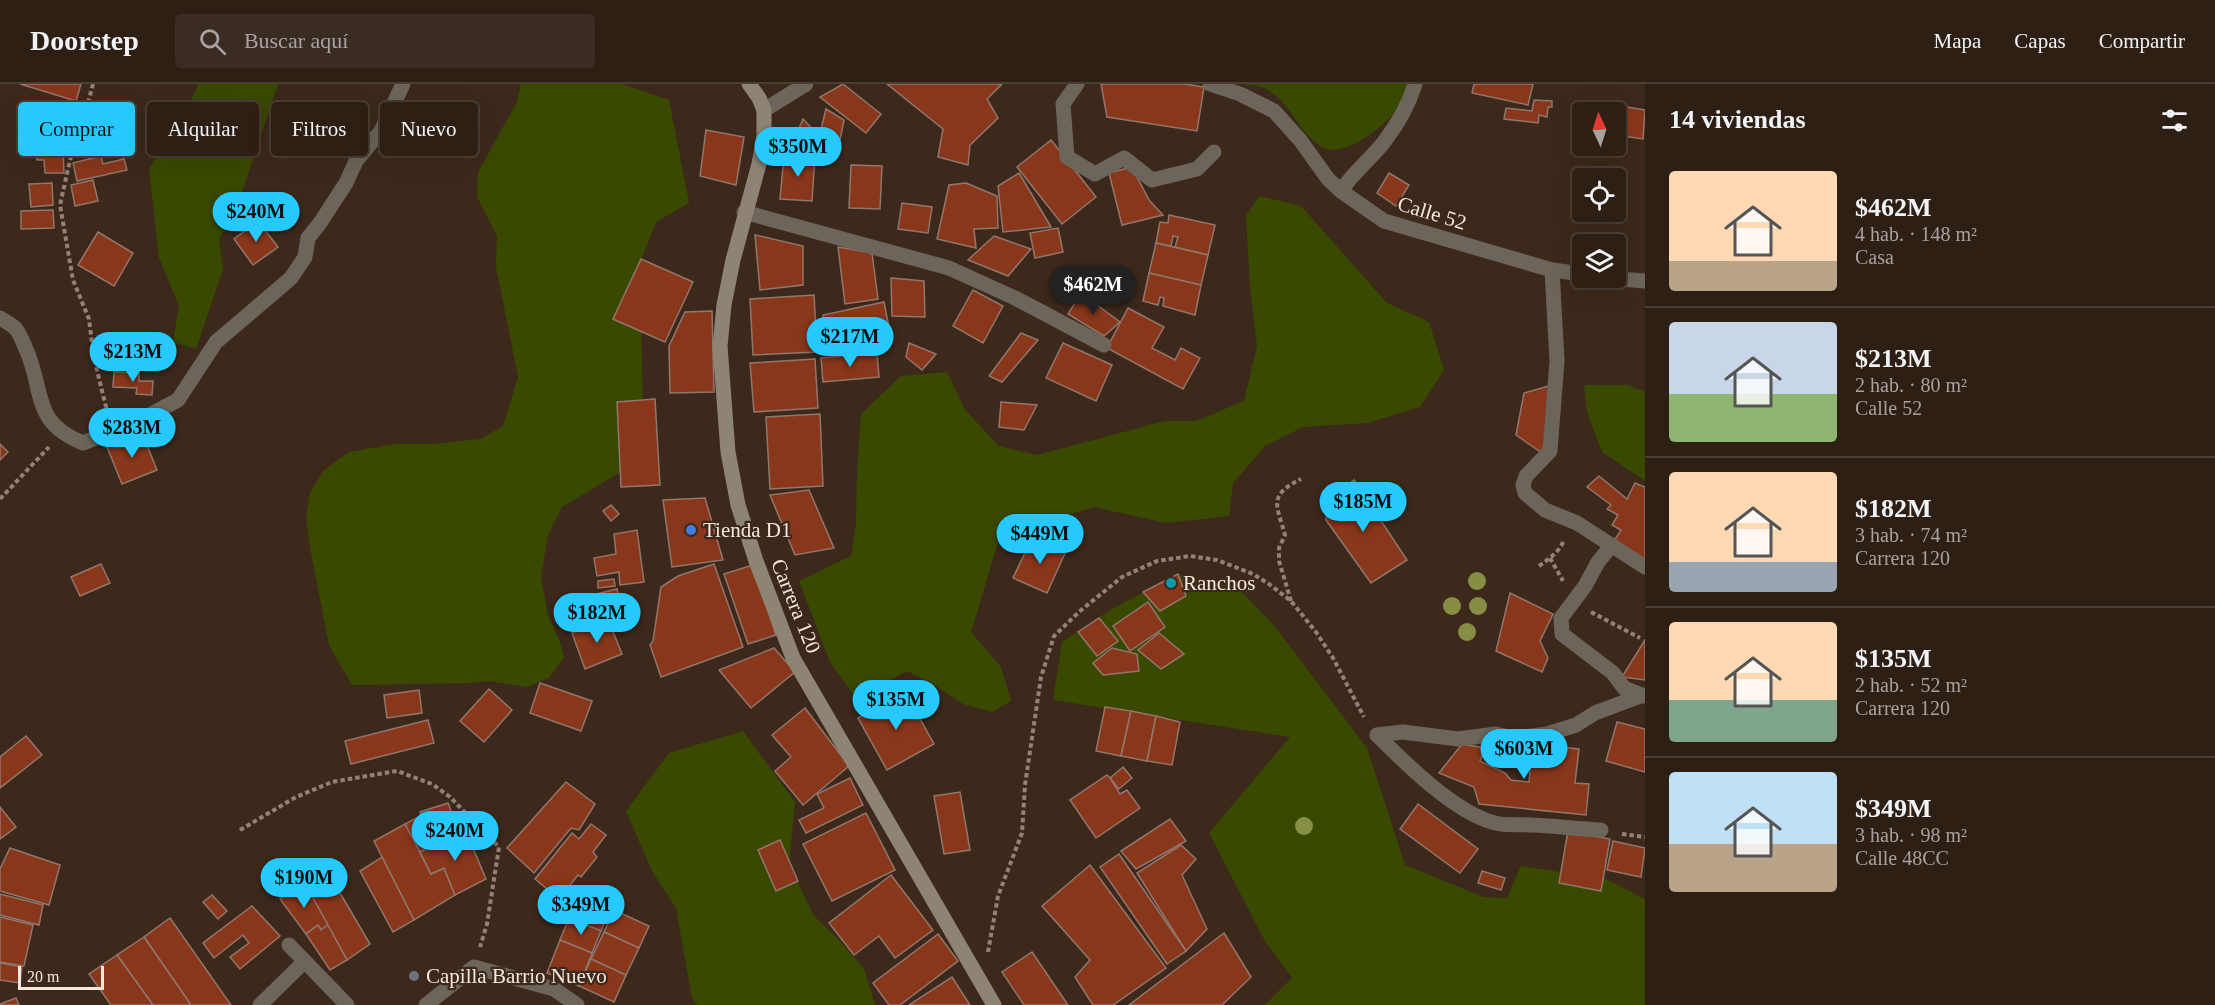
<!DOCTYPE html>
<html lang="es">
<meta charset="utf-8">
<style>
:root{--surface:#2e1f14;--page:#3a2c22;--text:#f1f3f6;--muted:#a7a2a0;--line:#493d34;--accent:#26c9fe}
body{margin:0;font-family:Georgia,serif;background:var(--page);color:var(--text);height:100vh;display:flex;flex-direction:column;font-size:22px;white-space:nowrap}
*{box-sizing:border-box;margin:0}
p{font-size:20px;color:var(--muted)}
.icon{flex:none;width:33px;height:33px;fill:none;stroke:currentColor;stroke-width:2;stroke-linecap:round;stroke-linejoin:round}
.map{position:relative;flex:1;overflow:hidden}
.details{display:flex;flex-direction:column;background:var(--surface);width:570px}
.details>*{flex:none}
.hud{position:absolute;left:18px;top:18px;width:570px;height:54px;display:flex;gap:12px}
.needle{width:39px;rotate:356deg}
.fabs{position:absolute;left:1572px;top:18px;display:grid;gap:12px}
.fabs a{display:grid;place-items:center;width:54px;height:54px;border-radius:6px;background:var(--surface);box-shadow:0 6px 24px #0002,0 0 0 2px var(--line);font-size:30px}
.scale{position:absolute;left:18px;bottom:15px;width:86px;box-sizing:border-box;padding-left:6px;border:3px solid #f6e8df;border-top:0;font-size:16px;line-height:21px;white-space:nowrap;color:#f6e8df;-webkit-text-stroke:4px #3d291b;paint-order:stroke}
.price{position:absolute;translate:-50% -51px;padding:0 14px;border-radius:21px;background:var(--accent);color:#111;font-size:20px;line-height:39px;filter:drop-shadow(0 2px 3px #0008)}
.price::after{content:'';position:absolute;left:50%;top:36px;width:18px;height:14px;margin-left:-9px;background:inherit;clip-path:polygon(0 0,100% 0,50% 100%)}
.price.current{background:#222;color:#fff}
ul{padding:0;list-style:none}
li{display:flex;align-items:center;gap:18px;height:150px;padding:0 24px}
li+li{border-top:2px solid var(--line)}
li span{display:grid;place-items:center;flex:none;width:168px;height:120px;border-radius:6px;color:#555}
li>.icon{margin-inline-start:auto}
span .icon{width:72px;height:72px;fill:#fffc;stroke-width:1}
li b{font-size:26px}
h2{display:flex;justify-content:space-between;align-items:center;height:72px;padding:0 24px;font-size:26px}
.pill{padding:0 21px;border-radius:6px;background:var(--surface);box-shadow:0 6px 24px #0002,0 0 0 2px var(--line);font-size:21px;line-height:54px}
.pill.current{background:var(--accent);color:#111}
header{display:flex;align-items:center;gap:36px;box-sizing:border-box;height:84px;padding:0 30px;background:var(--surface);border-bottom:2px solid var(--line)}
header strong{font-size:28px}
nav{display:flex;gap:33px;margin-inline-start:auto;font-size:21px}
.search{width:420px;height:54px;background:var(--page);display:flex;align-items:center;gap:15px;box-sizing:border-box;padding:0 21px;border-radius:6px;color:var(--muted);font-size:22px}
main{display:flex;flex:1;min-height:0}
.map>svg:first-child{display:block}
.green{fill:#3a4900}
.building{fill:#89371b;stroke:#92766d;stroke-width:1.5}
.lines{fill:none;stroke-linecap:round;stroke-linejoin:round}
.path{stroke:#948277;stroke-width:4;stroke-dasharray:4.5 3;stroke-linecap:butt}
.street{stroke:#6b655b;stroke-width:15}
.secondary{stroke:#8d8474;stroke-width:15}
.tree{fill:#868e46}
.shop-dot{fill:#3f7fe0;stroke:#3d291b;stroke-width:2}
.culture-dot{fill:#0f9aa8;stroke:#3d291b;stroke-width:2}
.worship-dot{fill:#6b7280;stroke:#3d291b;stroke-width:2}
.labels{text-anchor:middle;stroke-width:4.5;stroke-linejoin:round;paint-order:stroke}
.street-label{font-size:21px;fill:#f6e8df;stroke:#3d291b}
.poi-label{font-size:21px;fill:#f6e8df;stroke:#3d291b;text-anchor:start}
</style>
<header>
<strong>Doorstep</strong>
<div class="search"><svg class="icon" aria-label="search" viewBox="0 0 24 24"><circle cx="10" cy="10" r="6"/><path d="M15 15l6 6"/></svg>Buscar aquí</div>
<nav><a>Mapa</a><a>Capas</a><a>Compartir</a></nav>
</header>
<main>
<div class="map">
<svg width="1645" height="921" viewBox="0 0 1645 921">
<rect width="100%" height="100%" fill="#3d291b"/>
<g class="green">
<polygon points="198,0 278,0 236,126 219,155 223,185 196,265 173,258 179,222 159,174 149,85 196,7"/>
<polygon points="521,0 622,0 669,16 689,119 656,138 640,179 643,330 619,389 562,423 548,451 541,493 548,531 560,558 564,573 549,594 527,603 488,597 471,599 352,601 329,561 310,464 306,433 310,409 323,387 349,368 395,360 434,360 480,355 503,342 518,293 496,183 497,152 477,113 478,88 517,18"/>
<path d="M1241 0H1409C1406 8 1403 18 1398 25 1384 42 1343 77 1320 62 1298 47 1291 20 1268 6 1261 1 1249 1 1241 0Z"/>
<polygon points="1259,112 1301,122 1387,219 1429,238 1444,286 1420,323 1367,339 1303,343 1265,362 1233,399 1229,432 1166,439 1094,423 1000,452 971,548 1001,583 1011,617 992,628 963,620 931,599 907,587 856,614 830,578 799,497 851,472 856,440 857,387 861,330 901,292 947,288 965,326 999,362 1037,371 1165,337 1196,337 1244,317 1257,262 1250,202 1246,132"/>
<polygon points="1584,301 1627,301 1645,308 1645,397 1602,368 1587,328"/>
<polygon points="1178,490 1238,504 1273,540 1367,664 1405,781 1483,813 1507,814 1521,782 1606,795 1645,815 1645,921 1265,921 1292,894 1265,857 1209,749 1290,653 1053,616 1062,558 1112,525"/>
<polygon points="743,647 795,718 789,780 814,832 839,856 864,885 875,921 697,921 692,914 676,824 652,787 626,727 669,669"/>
</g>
<g class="building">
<polygon points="20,0 81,0 76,17"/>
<polygon points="843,0 881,30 866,49 820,13"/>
<polygon points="887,0 1002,0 987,15 998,34 970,61 968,81 938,73 943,45"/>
<polygon points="1101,0 1185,0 1204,3 1197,47 1107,33"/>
<polygon points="1474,0 1533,0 1528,21 1472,9"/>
<polygon points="1534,16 1552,17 1552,23 1548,23 1547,33 1539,31 1538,39 1504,35 1506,24 1532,27"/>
<polygon points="50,18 79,25 74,44 46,37"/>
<polygon points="1615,21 1645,26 1643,55 1616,51"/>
<polygon points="826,25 844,36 840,56 821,45"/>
<polygon points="803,35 818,51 812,57 799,44"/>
<polygon points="706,46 744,53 736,101 700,92"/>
<polygon points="1051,56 1096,113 1062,140 1017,83"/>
<polygon points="63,64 64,89 45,89 44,76 37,76 36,65"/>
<polygon points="784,71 815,73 812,117 780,115"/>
<polygon points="101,72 103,80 124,75 127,86 77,97 73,79"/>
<polygon points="851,81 882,82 880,125 849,124"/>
<polygon points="1132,83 1149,116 1163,131 1122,141 1109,89"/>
<polygon points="1019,89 1051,143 1003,148 998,102"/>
<polygon points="1389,89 1409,101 1396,122 1377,109"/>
<polygon points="93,96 98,117 75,122 71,101"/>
<polygon points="52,99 53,121 31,123 29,100"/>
<polygon points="966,99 997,112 998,144 974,145 976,164 937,155 949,101"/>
<polygon points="902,119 932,123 928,149 898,145"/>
<polygon points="53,126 54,144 21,145 21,127"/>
<polygon points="1169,131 1215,141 1208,171 1175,163 1178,153 1173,152 1171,162 1156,159 1160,138 1168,139"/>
<polygon points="258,137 278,163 253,181 234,155"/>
<polygon points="1058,144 1063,168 1035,174 1030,149"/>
<polygon points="98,148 133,169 114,202 78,181"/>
<polygon points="755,151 803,162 803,201 760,206"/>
<polygon points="994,152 1031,165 1008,192 968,176"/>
<polygon points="1156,159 1208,171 1201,201 1149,189"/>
<polygon points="838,163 872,169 878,215 845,220"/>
<polygon points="641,175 693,198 665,258 613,235"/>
<polygon points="1073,184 1088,194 1069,219 1055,209"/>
<polygon points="1149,189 1201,201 1195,231 1163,222 1164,214 1160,213 1158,221 1143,217"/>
<polygon points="891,194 924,197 925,233 892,232"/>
<polygon points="973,206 1003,222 983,259 953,242"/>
<polygon points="1081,209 1120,238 1104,252 1068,230"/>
<polygon points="814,211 817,268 753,271 750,215"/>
<polygon points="884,218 891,254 830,266 823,231"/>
<polygon points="1128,224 1164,243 1152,264 1175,276 1181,264 1200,274 1183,305 1107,264"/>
<polygon points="712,227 714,308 670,309 669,262 685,228"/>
<polygon points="1021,249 1038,256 1002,298 989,292"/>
<polygon points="133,250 137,272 113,276 109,255"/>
<polygon points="909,259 936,270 922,286 906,273"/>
<polygon points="1063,259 1112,281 1096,317 1046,294"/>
<polygon points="877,269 879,293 823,298 821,274"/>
<polygon points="815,275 818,324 754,328 750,279"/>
<polygon points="114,288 139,289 139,297 153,297 152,311 136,310 137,304 113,303"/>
<polygon points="1552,301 1549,338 1542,369 1516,351 1524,309"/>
<polygon points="655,315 660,401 621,403 617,318"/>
<polygon points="1001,318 1037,321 1024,346 999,343"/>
<polygon points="820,330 823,402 770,405 766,333"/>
<polygon points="142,349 157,386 122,400 107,363"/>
<polygon points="0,360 8,368 0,376"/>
<polygon points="1599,392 1627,415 1635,399 1645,403 1645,477 1612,460 1621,446 1612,441 1618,431 1607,425 1611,421 1587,403"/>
<polygon points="1354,396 1407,476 1371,499 1326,436 1329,415"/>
<polygon points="809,406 834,464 795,471 770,411"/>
<polygon points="705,414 723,476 672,483 663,416"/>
<polygon points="611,421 619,430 611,437 603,427"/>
<polygon points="637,446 644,498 620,501 619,488 597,492 594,474 616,470 614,450"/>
<polygon points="1033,452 1066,467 1047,509 1013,494"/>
<polygon points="101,480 110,499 80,512 71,493"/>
<polygon points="714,480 743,563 661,593 650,561 653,557 661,503 678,492"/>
<polygon points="753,481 776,551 748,560 724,490"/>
<polygon points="1178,490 1186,512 1160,527 1143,508"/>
<polygon points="614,495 615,502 598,504 598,497"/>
<polygon points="617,505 623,528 594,535 588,512"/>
<polygon points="1510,509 1553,530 1540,557 1548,574 1542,588 1496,567"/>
<polygon points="1148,518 1165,543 1130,567 1113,542"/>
<polygon points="1099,534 1118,557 1097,572 1078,548"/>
<polygon points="608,535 622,570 585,585 572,549"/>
<polygon points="1159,549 1184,570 1161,585 1138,566"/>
<polygon points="1645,556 1645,596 1622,593"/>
<polygon points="774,564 795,588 751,624 719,586"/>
<polygon points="1112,564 1137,570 1139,587 1103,591 1093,579"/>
<polygon points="540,599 592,617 581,647 530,629"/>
<polygon points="489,605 512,626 484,658 460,637"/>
<polygon points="419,606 422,629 387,634 384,611"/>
<polygon points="905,608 934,660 887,686 858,634"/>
<polygon points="1105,623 1131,627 1121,672 1096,667"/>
<polygon points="805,624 849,682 803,721 775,687 791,673 772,651"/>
<polygon points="1131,627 1156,632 1147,677 1121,672"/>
<polygon points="1156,632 1180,638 1172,681 1147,677"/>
<polygon points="428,636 434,659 351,680 345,657"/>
<polygon points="1617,638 1645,645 1645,688 1606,677"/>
<polygon points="26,652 42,671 0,704 0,673"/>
<polygon points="1462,660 1486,664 1480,677 1505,689 1511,696 1529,698 1533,660 1579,665 1575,699 1589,700 1586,731 1479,720 1474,703 1439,689"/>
<polygon points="1123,683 1132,694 1119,705 1110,694"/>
<polygon points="1107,691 1110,694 1120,710 1127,706 1140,724 1096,754 1070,716"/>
<polygon points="850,694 863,721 806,749 799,736 824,724 817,710"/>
<polygon points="566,698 595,720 579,746 571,744 534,789 507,764"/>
<polygon points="960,708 970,766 944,770 934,712"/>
<polygon points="448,719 459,747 420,768 405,740 422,731 420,728"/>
<polygon points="1418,720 1478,765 1460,789 1400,745"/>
<polygon points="0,723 16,743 0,755"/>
<polygon points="866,729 895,786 832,817 803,760"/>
<polygon points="1170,735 1186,757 1136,785 1121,767"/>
<polygon points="405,740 431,790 444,784 455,811 414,836 374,757"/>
<polygon points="591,740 606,751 593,768 597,773 581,793 578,791 559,815 535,795 572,749 579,755"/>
<polygon points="465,745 486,795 455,811 444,784 431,790 420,768"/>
<polygon points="1568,747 1610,755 1601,807 1559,799"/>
<polygon points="780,756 798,797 776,807 758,766"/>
<polygon points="1613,757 1645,764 1641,793 1607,786"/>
<polygon points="1181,761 1196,775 1182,791 1207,845 1186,867 1137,789"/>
<polygon points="10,764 60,781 49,821 0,807 0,785"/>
<polygon points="1119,770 1186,867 1167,880 1100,783"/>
<polygon points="382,773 414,836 393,848 360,787"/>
<polygon points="1090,781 1166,884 1113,921 1093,921 1075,893 1090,876 1042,822"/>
<polygon points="326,785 370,860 347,876 304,798"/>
<polygon points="1482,787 1505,794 1501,806 1478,799"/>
<polygon points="891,791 933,846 895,874 879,852 854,871 829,839"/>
<polygon points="304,798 328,841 321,846 318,841 306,850 280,815"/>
<polygon points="581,805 613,817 601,847 569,834"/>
<polygon points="0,810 43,821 39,841 0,831"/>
<polygon points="212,811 227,827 218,835 203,818"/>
<polygon points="252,822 280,852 240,885 230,873 249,859 243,851 214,874 203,859"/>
<polygon points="614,826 649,842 639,864 604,848"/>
<polygon points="0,833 33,841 24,882 0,878"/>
<polygon points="170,834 231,921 191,921 144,853"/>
<polygon points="569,834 601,847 592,869 560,856"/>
<polygon points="318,841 321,846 328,841 347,876 330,886 306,850"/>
<polygon points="604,848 639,864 626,891 591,875"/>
<polygon points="1224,849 1251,893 1222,921 1129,921"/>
<polygon points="938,850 958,877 900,921 889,921 873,899"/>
<polygon points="144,853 191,921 153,921 117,871"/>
<polygon points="560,856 592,869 579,902 547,889"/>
<polygon points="1032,868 1068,921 1024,921 1002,888"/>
<polygon points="117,871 153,921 111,921 89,890"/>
<polygon points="591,875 626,891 614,918 579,902"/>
<polygon points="0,879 22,883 20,899 0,896"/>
<polygon points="952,893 970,921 909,921"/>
<polygon points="16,914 19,921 0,921 0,920"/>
</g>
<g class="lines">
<g class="path">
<polyline points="93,0 80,50 71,72 60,121 73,196 89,235 94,274 106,323 104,326"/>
<polyline points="0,415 49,363"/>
<polyline points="1550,474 1563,497"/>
<path d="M1539 482C1549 475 1560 467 1564 456"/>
<path d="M1291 517 1279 477V464L1285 451C1277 421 1267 412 1301 395"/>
<polyline points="1591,528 1640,554"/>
<polyline points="240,746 296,713 332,698 397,687 432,700 450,713 499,763 487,840 480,863"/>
<polyline points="1622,750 1645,753"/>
<polyline points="988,868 998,812 1022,749 1025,701 1041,593 1054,552 1080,527 1122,493 1157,477 1190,472 1217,476 1253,490 1269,500 1291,517 1316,548 1333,574 1364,633"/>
</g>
<g class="street">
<polyline points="1077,0 1063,20 1067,73 1095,90 1124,74 1152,96 1197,85 1214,68"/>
<polyline points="1210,0 1240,10 1274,27 1300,56 1328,95 1341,107 1384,137 1552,186 1582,190"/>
<polyline points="764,26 806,0"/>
<path d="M1341 107C1353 88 1371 75 1384 58 1397 41 1409 20 1415 0"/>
<polyline points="744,128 949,184 1015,214 1104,261"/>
<polyline points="1552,186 1557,277 1550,367 1526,392 1523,401 1525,409 1545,426 1577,439 1645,483"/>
<polyline points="1606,194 1645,197"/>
<path d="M0 234C5 237 11 240 15 244 20 249 23 259 26 265 45 308 31 338 83 359L144 334 178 316 216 258 291 194 305 173 308 154 320 139 346 99 356 77 381 47 403 0"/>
<polyline points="1612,461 1598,478 1585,502 1561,534 1562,550 1613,589 1624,604 1644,612"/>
<polyline points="1377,651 1403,648 1458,655 1496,650 1513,654 1547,650 1576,641 1595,629 1643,611"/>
<path d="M1377 651C1405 679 1455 729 1495 739 1507 742 1519 740 1532 741 1555 742 1578 745 1601 746"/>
<polyline points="289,861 347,921"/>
<polyline points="260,921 304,878"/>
<polyline points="426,921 474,883 554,905 577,921"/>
</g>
<polyline class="secondary" points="749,0 759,14 764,26 764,52 759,80 733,176 724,221 720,262 728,368 738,421 756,477 793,574 994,921"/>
</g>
<g class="tree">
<circle cx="1477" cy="497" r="9"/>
<circle cx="1452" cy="522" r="9"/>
<circle cx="1478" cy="522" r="9"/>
<circle cx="1467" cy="548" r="9"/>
<circle cx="1304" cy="742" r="9"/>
</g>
<circle class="shop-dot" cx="691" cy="446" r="6"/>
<circle class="culture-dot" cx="1171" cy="499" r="6"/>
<circle class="worship-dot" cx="414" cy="892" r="6"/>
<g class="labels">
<g class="street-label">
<text transform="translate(1432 129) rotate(17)" y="7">Calle 52</text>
<text transform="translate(796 522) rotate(68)" y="7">Carrera 120</text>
</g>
<g class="poi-label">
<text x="703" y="453">Tienda D1</text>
<text x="1183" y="506">Ranchos</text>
<text x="426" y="899">Capilla Barrio Nuevo</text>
</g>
</g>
</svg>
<div class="fabs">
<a><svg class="needle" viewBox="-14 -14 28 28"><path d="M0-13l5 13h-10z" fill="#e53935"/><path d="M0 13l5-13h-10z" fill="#a7a2a0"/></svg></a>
<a><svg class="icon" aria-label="locate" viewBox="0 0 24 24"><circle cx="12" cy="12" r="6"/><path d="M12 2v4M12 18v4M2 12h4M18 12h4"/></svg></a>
<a><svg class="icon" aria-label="layers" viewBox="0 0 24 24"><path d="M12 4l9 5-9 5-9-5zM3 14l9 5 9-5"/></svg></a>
</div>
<div class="scale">20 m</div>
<b class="price" style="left:798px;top:94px">$350M</b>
<b class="price" style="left:256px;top:159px">$240M</b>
<b class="price current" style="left:1093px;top:232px">$462M</b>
<b class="price" style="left:850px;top:284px">$217M</b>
<b class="price" style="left:133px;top:299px">$213M</b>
<b class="price" style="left:132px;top:375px">$283M</b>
<b class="price" style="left:1363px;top:449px">$185M</b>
<b class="price" style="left:1040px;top:481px">$449M</b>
<b class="price" style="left:597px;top:560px">$182M</b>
<b class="price" style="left:896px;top:647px">$135M</b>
<b class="price" style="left:1524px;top:696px">$603M</b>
<b class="price" style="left:455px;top:778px">$240M</b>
<b class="price" style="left:304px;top:825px">$190M</b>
<b class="price" style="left:581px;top:852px">$349M</b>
<div class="hud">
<a class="pill current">Comprar</a>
<a class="pill">Alquilar</a>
<a class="pill">Filtros</a>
<a class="pill">Nuevo</a>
</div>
</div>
<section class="details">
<h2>14 viviendas<svg class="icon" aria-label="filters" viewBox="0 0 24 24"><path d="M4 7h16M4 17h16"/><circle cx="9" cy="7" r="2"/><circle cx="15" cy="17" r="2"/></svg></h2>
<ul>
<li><span style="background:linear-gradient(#ffd9b3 75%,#b9a48a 0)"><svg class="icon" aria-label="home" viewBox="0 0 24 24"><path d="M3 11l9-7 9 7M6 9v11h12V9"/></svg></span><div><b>$462M</b><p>4 hab. · 148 m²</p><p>Casa</p></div></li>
<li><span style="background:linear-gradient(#c9d6e8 60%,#8fb573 0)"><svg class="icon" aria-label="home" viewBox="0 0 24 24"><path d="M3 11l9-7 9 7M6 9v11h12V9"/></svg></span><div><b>$213M</b><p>2 hab. · 80 m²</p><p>Calle 52</p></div></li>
<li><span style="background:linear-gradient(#ffd9b3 75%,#9aa5b1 0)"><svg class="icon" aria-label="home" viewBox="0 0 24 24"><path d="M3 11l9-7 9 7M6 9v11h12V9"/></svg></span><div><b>$182M</b><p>3 hab. · 74 m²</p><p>Carrera 120</p></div></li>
<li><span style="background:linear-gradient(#ffd9b3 65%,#7fa58c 0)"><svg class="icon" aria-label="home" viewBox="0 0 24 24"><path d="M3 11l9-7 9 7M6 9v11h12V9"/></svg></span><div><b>$135M</b><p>2 hab. · 52 m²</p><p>Carrera 120</p></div></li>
<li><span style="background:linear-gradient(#bfe0f5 60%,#b9a48a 0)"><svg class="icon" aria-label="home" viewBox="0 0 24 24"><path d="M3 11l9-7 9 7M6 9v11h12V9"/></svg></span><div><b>$349M</b><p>3 hab. · 98 m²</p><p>Calle 48CC</p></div></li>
</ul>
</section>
</main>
